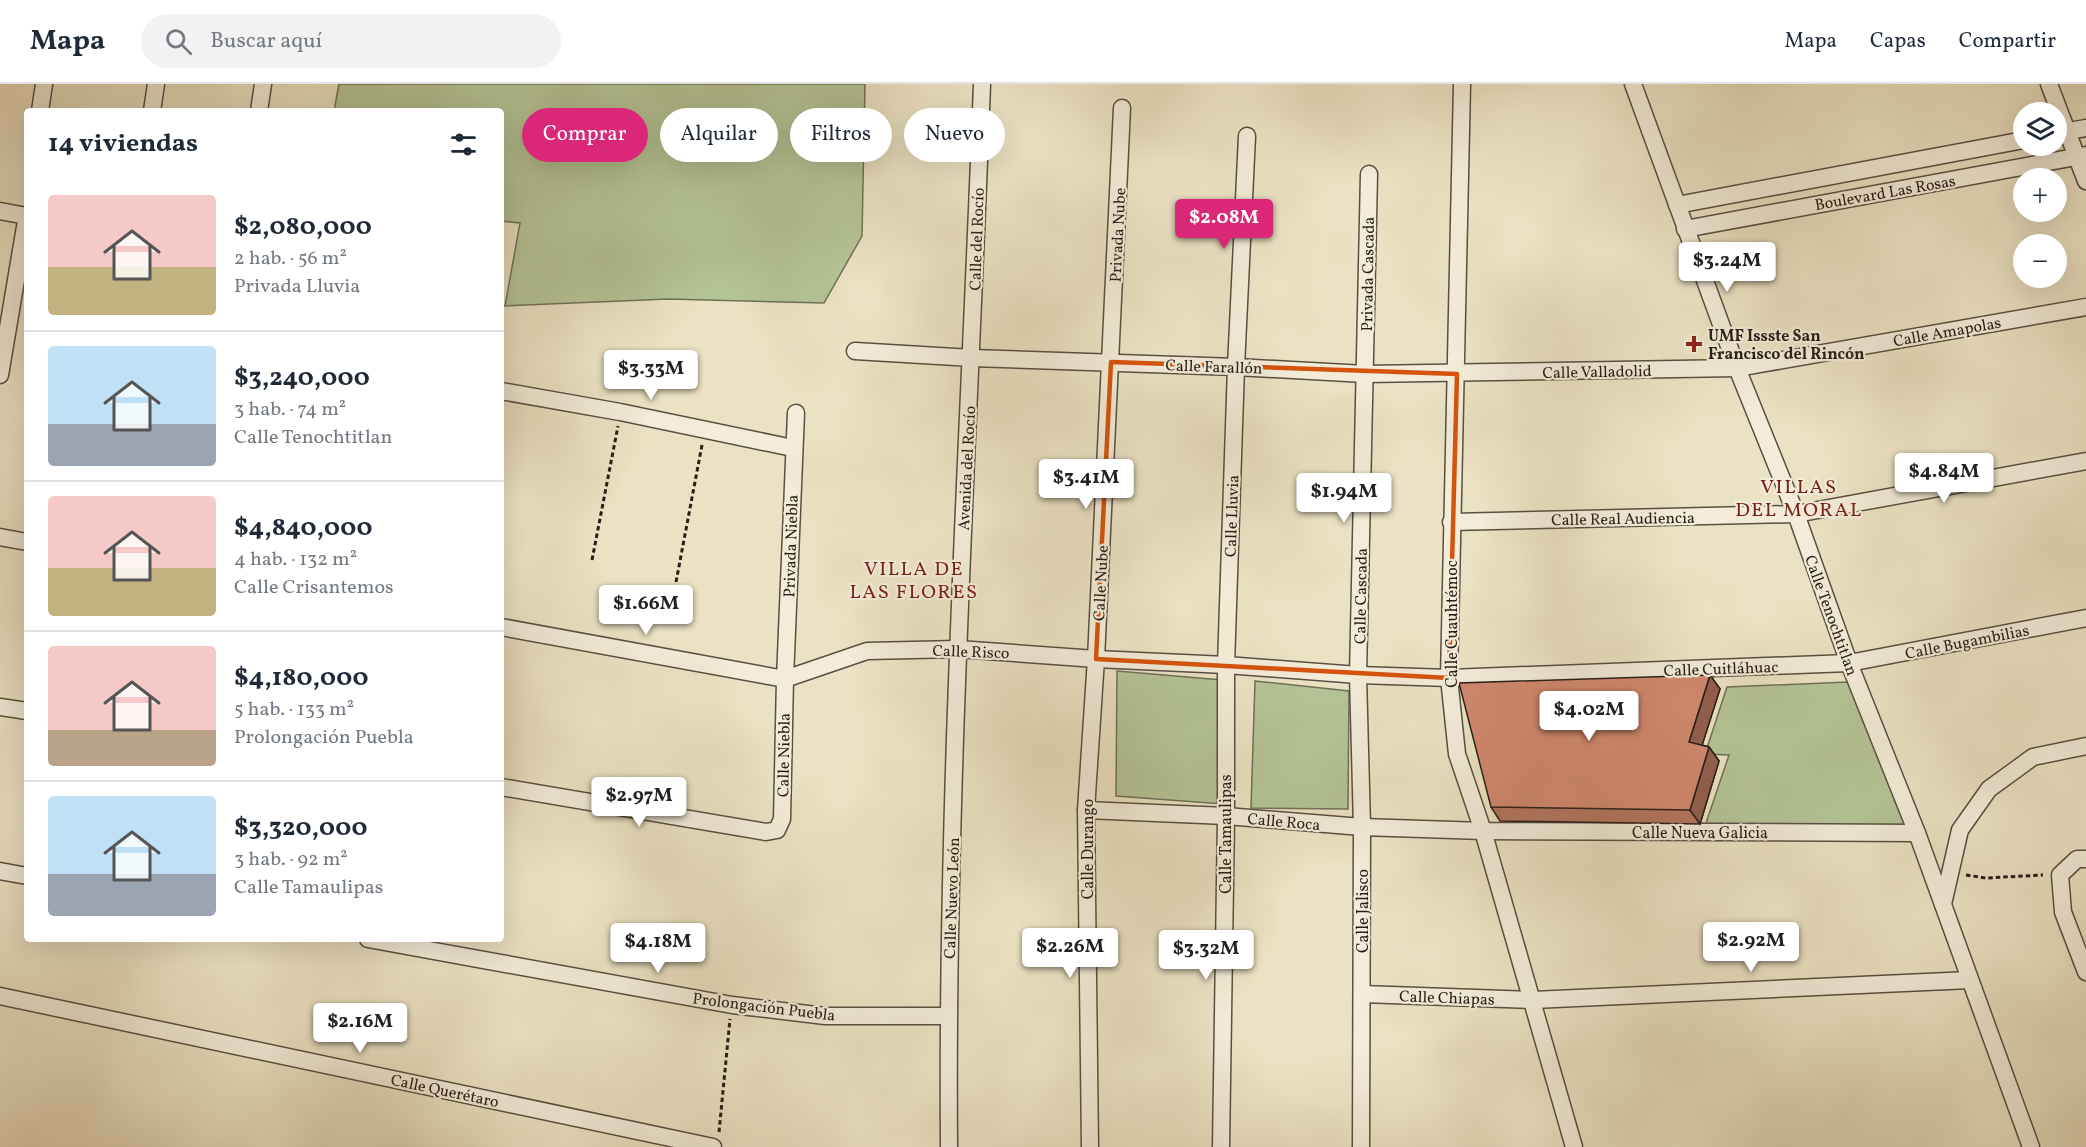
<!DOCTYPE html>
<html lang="es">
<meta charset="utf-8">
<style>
:root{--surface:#fff;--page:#f2f2f3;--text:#1f2937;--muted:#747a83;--line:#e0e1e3;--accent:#db2777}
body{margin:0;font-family:Vollkorn,serif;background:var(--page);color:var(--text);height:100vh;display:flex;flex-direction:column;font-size:22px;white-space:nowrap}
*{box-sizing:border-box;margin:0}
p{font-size:20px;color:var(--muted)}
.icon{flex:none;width:33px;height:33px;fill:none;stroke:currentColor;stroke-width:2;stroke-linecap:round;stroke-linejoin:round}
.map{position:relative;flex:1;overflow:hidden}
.side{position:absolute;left:24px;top:24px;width:480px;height:834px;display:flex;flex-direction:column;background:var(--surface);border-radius:6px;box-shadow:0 6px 24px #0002}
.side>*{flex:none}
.hud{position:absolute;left:522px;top:24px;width:570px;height:54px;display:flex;gap:12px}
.controls{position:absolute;left:2013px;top:18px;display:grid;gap:12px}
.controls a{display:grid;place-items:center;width:54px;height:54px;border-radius:50%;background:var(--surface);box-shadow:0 6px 24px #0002;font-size:30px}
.price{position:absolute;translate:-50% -51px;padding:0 14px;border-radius:6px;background:#fff;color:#222;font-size:20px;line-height:39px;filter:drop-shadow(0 2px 3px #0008)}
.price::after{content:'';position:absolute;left:50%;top:36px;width:18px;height:14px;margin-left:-9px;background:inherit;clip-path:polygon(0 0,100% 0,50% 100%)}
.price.current{background:var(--accent);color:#fff}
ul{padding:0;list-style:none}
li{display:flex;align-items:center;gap:18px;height:150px;padding:0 24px}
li+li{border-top:2px solid var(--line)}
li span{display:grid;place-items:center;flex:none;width:168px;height:120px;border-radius:6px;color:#555}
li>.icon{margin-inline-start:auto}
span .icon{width:72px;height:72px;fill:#fffc;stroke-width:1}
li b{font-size:26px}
h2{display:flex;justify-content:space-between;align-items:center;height:72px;padding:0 24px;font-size:26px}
.tag{padding:0 21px;border-radius:27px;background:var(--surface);box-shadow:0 6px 24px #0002;font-size:21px;line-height:54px}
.tag.current{background:var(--accent);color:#fff}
header{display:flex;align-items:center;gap:36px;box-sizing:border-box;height:84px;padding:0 30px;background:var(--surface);border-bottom:2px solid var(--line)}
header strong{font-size:28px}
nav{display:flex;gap:33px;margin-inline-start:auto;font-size:21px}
.search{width:420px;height:54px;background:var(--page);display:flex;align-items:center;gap:15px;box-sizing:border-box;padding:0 21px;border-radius:33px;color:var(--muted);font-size:22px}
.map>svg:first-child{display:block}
.green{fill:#b4c496;stroke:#6e7156;stroke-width:1.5}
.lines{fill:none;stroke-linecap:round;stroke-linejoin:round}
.minor-casing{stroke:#594f42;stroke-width:19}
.path{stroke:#281e17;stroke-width:3;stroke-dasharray:4.5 3;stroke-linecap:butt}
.minor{stroke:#f2ecd8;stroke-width:16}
.wall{fill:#b2745d;stroke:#281e17;stroke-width:1.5}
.shaded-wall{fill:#915e4c;stroke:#281e17;stroke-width:1.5}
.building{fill:#cf876c;stroke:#281e17;stroke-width:1.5}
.marked{fill:none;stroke:#d5530d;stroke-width:4.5;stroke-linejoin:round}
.poi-dot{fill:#8f2418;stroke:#f2ecd8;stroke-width:2}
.labels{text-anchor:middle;stroke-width:4.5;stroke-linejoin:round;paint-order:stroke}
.street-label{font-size:16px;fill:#281e17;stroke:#f2ecd8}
.poi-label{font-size:16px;font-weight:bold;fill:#281e17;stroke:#f2ecd8;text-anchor:start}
.quarter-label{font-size:20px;letter-spacing:1.5px;fill:#7a1f14;stroke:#f2ecd8}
</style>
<header>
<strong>Mapa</strong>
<div class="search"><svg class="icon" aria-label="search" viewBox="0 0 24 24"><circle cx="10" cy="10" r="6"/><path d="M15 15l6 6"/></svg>Buscar aquí</div>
<nav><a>Mapa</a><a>Capas</a><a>Compartir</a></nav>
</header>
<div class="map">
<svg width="2086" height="1063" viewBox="0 0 2086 1063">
<rect width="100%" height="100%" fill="#ebe2c3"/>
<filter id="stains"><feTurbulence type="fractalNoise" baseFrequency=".00333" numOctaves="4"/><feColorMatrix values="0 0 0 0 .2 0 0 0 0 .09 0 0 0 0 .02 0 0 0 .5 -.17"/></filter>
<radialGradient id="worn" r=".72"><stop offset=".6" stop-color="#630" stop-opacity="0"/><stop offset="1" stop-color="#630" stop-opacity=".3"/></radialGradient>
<g class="green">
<polygon points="339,0 865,0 862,152 824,219 668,215 505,222 520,139 501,137 501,27 334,27"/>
<polygon points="1117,587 1222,596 1223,720 1116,712"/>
<polygon points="1255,597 1349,607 1348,725 1251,724"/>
<polygon points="1848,598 1910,743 1705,742 1729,671 1705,670 1727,603"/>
</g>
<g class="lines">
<g class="minor-casing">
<g id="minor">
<polyline points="1462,0 1449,594 1457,670 1483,747 1574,1063"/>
<polyline points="1633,0 1737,284 1796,430 1849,579 1917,749 2031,1063"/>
<polyline points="2049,0 2086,97"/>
<polyline points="40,27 44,0"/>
<polyline points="152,27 156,0"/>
<polyline points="259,27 263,0"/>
<polyline points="2057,49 2086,44"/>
<polyline points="1677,121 2024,56"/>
<polyline points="0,127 27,132"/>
<polyline points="1685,145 2086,71"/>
<polyline points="855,267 972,274 1236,283 1365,290 1737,284 2086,223"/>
<polyline points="0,291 27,131"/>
<polyline points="501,307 620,328 793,364"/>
<polyline points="1451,438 1796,430 2086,377"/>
<polyline points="0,453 27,458"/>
<polyline points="501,543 785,595 867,567 958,565 1096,575 1226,581 1358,591 1449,594 1849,579 2086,534"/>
<polyline points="0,623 27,627"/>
<polyline points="501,703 766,748 777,746 782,735 785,595 796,329"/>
<polyline points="1086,726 1226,732 1362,743 1483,747 1917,749"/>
<polyline points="2086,775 2077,775 2060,791 2063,828 2086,888"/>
<polyline points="0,787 27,792"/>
<polyline points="1943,820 1960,746 1989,705 2033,673 2086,662"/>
<polyline points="368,855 732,921 825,932 948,932"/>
<polyline points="1362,910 1533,916 1970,896"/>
<polyline points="0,912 713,1063"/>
<path d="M949 1063C946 708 969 354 982 0"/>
<polyline points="1090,1063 1086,726 1096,575 1122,24"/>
<polyline points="1221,1063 1226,732 1226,581 1236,283 1247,52"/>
<polyline points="1361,1063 1362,743 1358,591 1369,90"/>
</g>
</g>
<g class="path">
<polyline points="592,476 618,342"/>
<polyline points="676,498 702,361"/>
<polyline points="1966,791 1986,794 2043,791"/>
<polyline points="719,1048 730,935"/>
</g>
<use href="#minor" class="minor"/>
</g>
<polygon class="wall" points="1710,591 1720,605 1702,661 1709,663 1719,677 1700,740 1500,737 1491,723"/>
<g class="shaded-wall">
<polygon points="1710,591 1720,605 1699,671 1689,658"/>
<polygon points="1709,663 1719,677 1700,740 1690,726"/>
</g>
<polygon class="building" points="1710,591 1689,658 1709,663 1690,726 1491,723 1459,599"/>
<path class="marked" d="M1111 278 1457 290 1449 594 1096 575Z"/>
<path class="poi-dot" d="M1691 251h6v6h6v6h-6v6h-6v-6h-6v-6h6z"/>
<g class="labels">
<g class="street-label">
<text transform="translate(1885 108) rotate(-10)" y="6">Boulevard Las Rosas</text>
<text transform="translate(1117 151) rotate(-87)" y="6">Privada Nube</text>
<text transform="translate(976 155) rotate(-88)" y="6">Calle del Rocío</text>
<text transform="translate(1367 190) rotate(-89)" y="6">Privada Cascada</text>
<text transform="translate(1947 247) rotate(-10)" y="6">Calle Amapolas</text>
<text transform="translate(1214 282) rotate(2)" y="6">Calle Farallón</text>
<text transform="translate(1597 287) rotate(-1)" y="6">Calle Valladolid</text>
<text transform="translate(966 384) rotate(-87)" y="6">Avenida del Rocío</text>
<text transform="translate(1231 432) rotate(-88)" y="6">Calle Lluvia</text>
<text transform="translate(1623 434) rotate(-1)" y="6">Calle Real Audiencia</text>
<text transform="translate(790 462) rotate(-88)" y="6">Privada Niebla</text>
<text transform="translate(1100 499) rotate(-87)" y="6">Calle Nube</text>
<text transform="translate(1360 512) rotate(-89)" y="6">Calle Cascada</text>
<text transform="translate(1832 531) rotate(70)" y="6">Calle Tenochtitlan</text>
<text transform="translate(1451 540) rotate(-90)" y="6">Calle Cuauhtémoc</text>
<text transform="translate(1967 557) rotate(-11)" y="6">Calle Bugambilias</text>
<text transform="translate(971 567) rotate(2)" y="6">Calle Risco</text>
<text transform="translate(1721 584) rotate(-2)" y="6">Calle Cuitláhuac</text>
<text transform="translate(783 671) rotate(-89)" y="6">Calle Niebla</text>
<text transform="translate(1284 737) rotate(5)" y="6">Calle Roca</text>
<text x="1700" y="754">Calle Nueva Galicia</text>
<text transform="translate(1225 750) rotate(-90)" y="6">Calle Tamaulipas</text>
<text transform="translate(1087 765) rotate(-90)" y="6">Calle Durango</text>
<text transform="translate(951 814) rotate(-88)" y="6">Calle Nuevo León</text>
<text transform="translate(1362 827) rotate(-90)" y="6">Calle Jalisco</text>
<text transform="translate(1447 913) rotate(2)" y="6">Calle Chiapas</text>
<text transform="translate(764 922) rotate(7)" y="6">Prolongación Puebla</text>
<text transform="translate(445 1006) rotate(12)" y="6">Calle Querétaro</text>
</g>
<g class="poi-label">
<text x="1708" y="257">UMF Issste San<tspan x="1708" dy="18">Francisco del Rincón</tspan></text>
</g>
<g class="quarter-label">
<text x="1799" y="409">VILLAS<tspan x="1799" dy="23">DEL MORAL</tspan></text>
<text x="914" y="491">VILLA DE<tspan x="914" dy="23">LAS FLORES</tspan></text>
</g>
</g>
<rect width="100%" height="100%" filter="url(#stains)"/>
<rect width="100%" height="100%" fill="url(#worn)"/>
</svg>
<div class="controls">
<a><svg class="icon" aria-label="layers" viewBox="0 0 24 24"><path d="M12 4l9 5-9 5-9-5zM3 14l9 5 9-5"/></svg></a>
<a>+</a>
<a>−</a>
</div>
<b class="price current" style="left:1224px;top:166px">$2.08M</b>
<b class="price" style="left:1727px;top:209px">$3.24M</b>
<b class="price" style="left:651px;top:317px">$3.33M</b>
<b class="price" style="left:1944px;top:420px">$4.84M</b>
<b class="price" style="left:1086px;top:426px">$3.41M</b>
<b class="price" style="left:1344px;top:440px">$1.94M</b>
<b class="price" style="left:646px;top:552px">$1.66M</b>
<b class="price" style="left:1589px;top:658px">$4.02M</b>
<b class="price" style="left:639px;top:744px">$2.97M</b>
<b class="price" style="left:1751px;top:889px">$2.92M</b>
<b class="price" style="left:658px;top:890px">$4.18M</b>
<b class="price" style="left:1070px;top:895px">$2.26M</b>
<b class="price" style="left:1206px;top:897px">$3.32M</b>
<b class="price" style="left:360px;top:970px">$2.16M</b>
<div class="hud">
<a class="tag current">Comprar</a>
<a class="tag">Alquilar</a>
<a class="tag">Filtros</a>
<a class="tag">Nuevo</a>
</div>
<section class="side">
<h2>14 viviendas<svg class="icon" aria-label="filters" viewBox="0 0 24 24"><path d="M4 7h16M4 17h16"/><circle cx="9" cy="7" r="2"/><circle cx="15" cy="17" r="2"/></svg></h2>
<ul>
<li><span style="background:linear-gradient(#f6c9c9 60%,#c2b280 0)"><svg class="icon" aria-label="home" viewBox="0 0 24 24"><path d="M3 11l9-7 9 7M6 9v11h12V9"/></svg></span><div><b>$2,080,000</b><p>2 hab. · 56 m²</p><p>Privada Lluvia</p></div></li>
<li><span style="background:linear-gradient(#bfe0f5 65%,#9aa5b1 0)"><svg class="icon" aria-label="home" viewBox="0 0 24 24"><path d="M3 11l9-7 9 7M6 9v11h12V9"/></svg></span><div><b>$3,240,000</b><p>3 hab. · 74 m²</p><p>Calle Tenochtitlan</p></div></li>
<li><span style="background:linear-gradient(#f6c9c9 60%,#c2b280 0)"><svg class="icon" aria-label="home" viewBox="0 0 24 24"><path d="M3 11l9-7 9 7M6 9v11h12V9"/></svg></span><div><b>$4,840,000</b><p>4 hab. · 132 m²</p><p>Calle Crisantemos</p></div></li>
<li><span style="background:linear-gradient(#f6c9c9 70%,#b9a48a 0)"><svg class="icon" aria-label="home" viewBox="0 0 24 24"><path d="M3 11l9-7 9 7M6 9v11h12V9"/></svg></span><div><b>$4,180,000</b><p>5 hab. · 133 m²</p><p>Prolongación Puebla</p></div></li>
<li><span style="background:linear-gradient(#bfe0f5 65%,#9aa5b1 0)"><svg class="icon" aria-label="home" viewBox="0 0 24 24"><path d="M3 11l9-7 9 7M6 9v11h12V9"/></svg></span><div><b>$3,320,000</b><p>3 hab. · 92 m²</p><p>Calle Tamaulipas</p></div></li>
</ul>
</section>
</div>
